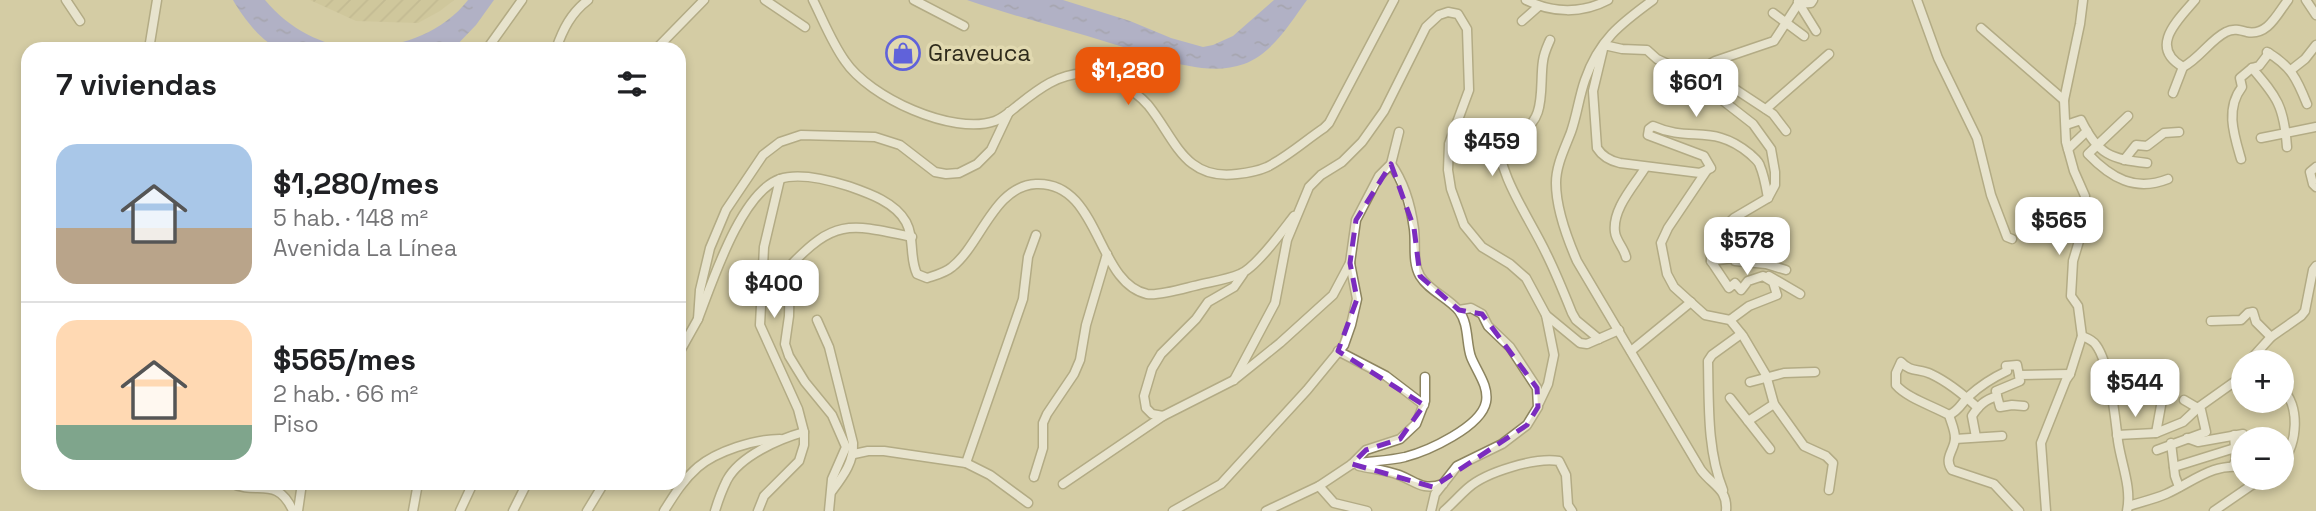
<!DOCTYPE html>
<html lang="es">
<meta charset="utf-8">
<style>
:root{--surface:#fff;--page:#f6f6f6;--text:#202124;--muted:#757577;--line:#e0e0e0;--accent:#ea580c}
body{margin:0;font-family:"Space Grotesk",sans-serif;background:var(--page);color:var(--text);height:100vh;display:flex;flex-direction:column;font-size:26px;white-space:nowrap}
*{box-sizing:border-box;margin:0}
p{font-size:23px;color:var(--muted)}
.icon{flex:none;width:38px;height:38px;fill:none;stroke:currentColor;stroke-width:2;stroke-linecap:round;stroke-linejoin:round}
.map{position:relative;flex:1;overflow:hidden}
.side{position:absolute;left:21px;top:42px;width:665px;height:448px;display:flex;flex-direction:column;background:var(--surface);border-radius:21px;box-shadow:0 4px 10px #0003}
.side>*{flex:none}
.fabs{position:absolute;left:2231px;top:350px;display:grid;gap:14px}
.fabs a{display:grid;place-items:center;width:63px;height:63px;border-radius:50%;background:var(--surface);box-shadow:0 4px 10px #0003;font-size:35px}
.price{position:absolute;translate:-50% -60px;padding:0 16px;border-radius:14px;background:#fff;color:#222;font-size:23px;line-height:46px;filter:drop-shadow(0 2px 4px #0008)}
.price::after{content:'';position:absolute;left:50%;top:42px;width:21px;height:16px;margin-left:-10px;background:inherit;clip-path:polygon(0 0,100% 0,50% 100%)}
.price.current{background:var(--accent);color:#fff}
ul{padding:0;list-style:none}
li{display:flex;align-items:center;gap:21px;height:175px;padding:0 35px}
li+li{border-top:2px solid var(--line)}
li span{display:grid;place-items:center;flex:none;width:196px;height:140px;border-radius:21px;color:#555}
li>.icon{margin-inline-start:auto}
span .icon{width:84px;height:84px;fill:#fffc;stroke-width:1}
li b{font-size:30px}
h2{display:flex;justify-content:space-between;align-items:center;height:84px;padding:0 35px;font-size:30px}
.map>svg:first-child{display:block}
.industrial{fill:url(#industrial-furrows)}
.water{fill:url(#water-ripples)}
.lines{fill:none;stroke-linecap:round;stroke-linejoin:round}
.street-casing{stroke:#8c845f;stroke-width:11}
.street{stroke:#fff;stroke-width:8}
.marked{fill:none;stroke:#7b2cbf;stroke-width:5;stroke-dasharray:14 9;stroke-linejoin:round}
.labels{text-anchor:middle;stroke-width:7;stroke-linejoin:round;paint-order:stroke}
.poi-label{font-size:23px;fill:#2e2a1b;stroke:#e1d9b0;text-anchor:start}
</style>
<div class="map">
<svg width="2316" height="511" viewBox="0 0 2316 511">
<defs>
<pattern id="industrial-furrows" width="10" height="10" patternUnits="userSpaceOnUse" patternTransform="scale(1.75)"><rect width="10" height="10" fill="#cbc193"/><path d="M-1 1l2-2M0 10L10 0M9 11l2-2" fill="none" stroke="#afa67e"/></pattern>
<pattern id="water-ripples" width="26" height="14" patternUnits="userSpaceOnUse" patternTransform="scale(1.75)"><rect width="26" height="14" fill="#8891ed"/><path d="M2 4q2-2 4 0t4 0M15 11q2-2 4 0t4 0" fill="none" stroke="#7077bf"/></pattern>
</defs>
<rect width="100%" height="100%" fill="#d4cca4"/>
<polygon class="industrial" points="310,0 454,0 440,11 418,23 356,21"/>
<g class="water">
<path d="M233 0H265C289 29 322 46 359 49 336 49 304 53 282 49 264 46 242 16 233 0Z"/>
<path d="M468 0H494L476 25 453 49H366C405 45 443 32 468 0Z"/>
<path d="M967 0H1063L1130 21 1171 38 1203 47 1213 45 1233 36 1274 0H1307C1290 23 1273 53 1244 64 1203 79 1149 54 1110 43 1062 28 1013 16 967 0Z"/>
</g>
<g class="lines">
<g class="street-casing">
<g id="street">
<polyline points="66,0 80,21"/>
<polyline points="765,0 805,27"/>
<path d="M813 0C823 20 832 43 845 61 869 97 953 136 995 121 1003 118 1011 111 1017 106 1037 90 1061 71 1088 74 1110 77 1133 88 1148 105 1175 138 1184 181 1237 174 1247 173 1258 171 1267 167 1287 157 1306 140 1324 128L1329 123 1394 0"/>
<polyline points="914,0 964,26"/>
<path d="M1526 0C1552 13 1582 14 1608 0"/>
<path d="M1653 0C1620 24 1599 40 1585 80 1579 97 1577 115 1571 132 1565 148 1556 165 1556 183 1556 209 1567 238 1577 261L1701 470C1713 486 1728 489 1726 511"/>
<polyline points="1917,0 1938,58 1977,138 1991,195 2007,237 2012,239"/>
<path d="M2083 0 2080 24 2064 100 2066 142 2074 171 2085 196 2082 231 2073 261 2071 296 2078 306 2082 336C2087 338 2093 340 2096 345 2110 364 2115 417 2118 441 2121 463 2132 488 2127 511"/>
<path d="M2195 0C2178 20 2148 47 2183 67 2200 58 2210 40 2226 32 2233 28 2240 30 2247 32 2268 36 2277 14 2288 0"/>
<polyline points="2306,0 2316,15"/>
<polyline points="1798,2 1816,31"/>
<polyline points="1773,13 1804,36"/>
<polyline points="1522,21 1539,6"/>
<polyline points="1981,28 2064,100"/>
<polyline points="149,49 157,0"/>
<polyline points="487,49 522,0"/>
<path d="M556 49C563 29 571 13 588 0"/>
<polyline points="656,49 704,0"/>
<path d="M2267 52C2291 66 2297 79 2307 104"/>
<path d="M1670 65 1657 59 1647 50 1622 49 1604 45 1593 91 1597 148C1602 156 1611 161 1620 163L1700 173 1711 168 1704 156 1648 135 1649 129 1653 126C1691 143 1713 123 1750 154 1754 158 1759 161 1760 166 1764 175 1766 187 1768 198"/>
<path d="M2252 68C2277 97 2284 106 2287 147"/>
<polyline points="1706,70 1773,114 1786,131"/>
<polyline points="2291,70 2305,59 2316,45"/>
<polyline points="2173,93 2183,67"/>
<polyline points="1766,109 1829,54"/>
<path d="M2128 116 2088 154C2111 178 2135 192 2168 179"/>
<path d="M2066 125 2081 120C2098 155 2111 159 2147 163"/>
<path d="M1455 130C1471 131 1500 137 1516 133 1548 124 1539 85 1543 61 1544 53 1547 47 1550 40"/>
<path d="M1498 133C1496 173 1529 217 1546 253 1556 273 1564 293 1572 313L1576 320 1599 339"/>
<polyline points="2261,138 2316,127"/>
<polyline points="2068,149 2087,131"/>
<path d="M2241 159C2234 135 2225 109 2242 87L2240 78 2252 68 2259 66 2269 53"/>
<polyline points="2124,160 2136,145 2147,146 2164,133 2179,132"/>
<polyline points="2316,167 2310,172 2313,184 2316,187"/>
<polyline points="1707,170 1668,228 1661,243 1667,274 1674,287 1705,315 1730,320 1743,336 1766,375 1774,404 1804,446 1826,456 1833,463 1829,490"/>
<path d="M1626 257C1624 248 1616 241 1615 232 1612 209 1634 186 1645 168"/>
<polyline points="1711,261 1734,258 1735,261 1766,264 1786,270"/>
<polyline points="1243,274 1234,287 1208,302 1196,319 1161,354 1152,369 1144,396 1146,408 1152,414 1163,416 1234,380 1280,343 1333,295 1350,263"/>
<polyline points="1769,276 1800,294"/>
<path d="M698 319C712 283 741 192 780 179 800 172 829 180 848 186 868 193 895 202 906 222 915 239 909 257 917 274L927 278C936 275 945 273 952 267 981 244 994 186 1036 184 1100 181 1096 283 1147 294 1158 296 1182 289 1194 286 1209 282 1226 280 1240 274 1256 268 1283 230 1294 216"/>
<path d="M817 320 829 347 853 443C854 462 843 476 832 491"/>
<polyline points="1730,320 1749,306 1777,295 1773,282 1763,276 1748,281 1741,290 1735,283 1729,288 1711,261 1711,247 1721,230 1734,218 1768,198 1775,185 1775,172 1771,149 1753,124 1717,96 1705,92 1706,66 1715,61 1774,41 1798,4 1811,3 1813,0"/>
<polyline points="2211,321 2241,320 2248,313 2253,312 2256,322 2271,337"/>
<polyline points="1338,351 1386,376 1424,405"/>
<polyline points="1631,351 1691,302"/>
<polyline points="679,353 698,319 700,290 710,248 726,210 763,155 780,142 801,135 875,137 900,145 935,172 946,174 959,173 977,164 991,150 1009,112"/>
<polyline points="2252,362 2252,358 2271,337 2301,316 2305,311 2313,270 2316,266"/>
<polyline points="2168,367 2156,433 2183,422 2199,407 2244,375"/>
<polyline points="1234,380 1275,303 1287,240 1309,187 1321,175 1342,162 1362,142 1384,111 1426,27 1439,15 1448,12 1458,14 1467,29 1469,90 1449,144 1448,170 1451,189 1464,225 1482,247 1510,264 1526,278 1546,315 1580,343 1587,344 1619,330"/>
<polyline points="1750,382 1784,373 1815,372"/>
<path d="M2282 389C2300 404 2298 445 2282 462"/>
<polyline points="1997,396 2000,407 2012,405 2024,406"/>
<polyline points="1730,398 1770,449"/>
<polyline points="1539,403 1548,384 1554,355 1546,315"/>
<path d="M1978 408C1964 395 1948 382 1931 374 1919 368 1911 373 1901 362L1896 373V385C1907 398 1933 406 1949 415 1951 422 1955 430 1955 438 1955 450 1943 458 1952 470L1994 484 2019 511"/>
<path d="M1949 415C1960 410 1961 403 1969 396 1981 385 1992 378 2007 371L2006 366 2017 365 2019 375"/>
<polyline points="1748,421 1774,404"/>
<polyline points="2117,435 2156,433"/>
<path d="M1976 437 1972 416C1979 405 1985 400 1997 396L1996 391 2020 381 2019 375 2070 374"/>
<polyline points="2187,438 2198,442 2243,434"/>
<polyline points="1955,439 2002,436"/>
<polyline points="2171,443 2175,476 2179,487"/>
<polyline points="2157,450 2206,432 2201,410 2184,400"/>
<polyline points="854,454 868,451 884,451 966,463 990,475 1028,503"/>
<polyline points="966,463 1023,299 1028,257 1036,235"/>
<path d="M1352 464C1369 461 1388 461 1405 457 1428 451 1481 427 1486 402 1489 386 1477 372 1471 357 1466 343 1469 324 1459 311 1449 298 1429 291 1420 276 1412 262 1416 244 1414 229 1411 207 1404 182 1391 164"/>
<path d="M1359 466C1372 469 1386 470 1399 475 1417 482 1422 491 1443 484"/>
<polyline points="2233,466 2236,460 2234,435"/>
<polyline points="2174,467 2235,448"/>
<polyline points="1034,477 1043,448 1043,423 1047,414 1074,374 1080,360 1086,325 1107,254"/>
<path d="M231 483C257 496 277 475 293 511"/>
<polyline points="1063,484 1163,416"/>
<path d="M1723 490C1707 450 1709 404 1708 361L1712 355 1741 334"/>
<path d="M2129 506C2141 502 2154 499 2166 494 2191 483 2215 461 2244 468"/>
<polyline points="298,511 302,483"/>
<polyline points="413,511 418,483"/>
<polyline points="460,511 473,483"/>
<polyline points="513,511 527,483"/>
<polyline points="587,511 604,483"/>
<path d="M664 511C674 495 683 480 698 467 717 451 755 439 780 439"/>
<path d="M715 511C718 501 722 490 727 480 740 456 779 439 804 432"/>
<polyline points="758,511 764,496 799,461 804,445 804,432 798,409 760,325 764,247 780,179"/>
<path d="M829 511 832 479 846 447 832 415 805 382 789 356 785 344 789 316 790 266C835 218 851 224 912 237"/>
<polyline points="1173,511 1221,484 1307,390 1344,345 1351,325 1357,299 1350,263 1356,220 1379,176 1391,164 1399,132"/>
<polyline points="1266,511 1319,486"/>
<polyline points="1367,511 1334,503 1319,486 1352,464 1366,450 1400,439 1416,424 1425,401 1425,377"/>
<polyline points="1431,511 1435,494 1457,466 1502,444 1527,425 1538,407 1537,388 1510,347 1488,326 1482,314 1471,308 1459,310"/>
<path d="M1444 511C1452 504 1460 495 1468 488 1486 472 1536 457 1559 461L1566 475 1568 505 1572 511"/>
<polyline points="2046,511 2041,443 2066,380 2070,374 2082,336"/>
<polyline points="2214,511 2262,478"/>
</g>
</g>
<use href="#street" class="street"/>
</g>
<path d="M0 0H2316V511H0ZM1391 164 1414 228 1420 276 1459 310 1482 314 1537 388 1538 407 1527 425 1433 487 1352 464 1366 450 1400 439 1424 405 1338 351 1357 299 1350 263 1356 220Z" fill="#d4cca4" fill-opacity=".55" fill-rule="evenodd"/>
<path class="marked" d="M1391 164 1414 228 1420 276 1459 310 1482 314 1537 388 1538 407 1527 425 1433 487 1352 464 1366 450 1400 439 1424 405 1338 351 1357 299 1350 263 1356 220Z"/>
<defs>
<g id="shop-ring" transform="scale(1.75)"><circle r="9.5" fill="#e1d9b0" stroke="#6062da" stroke-width="1.5"/><path d="M-5-2.5h2.3a2.7 3.5 0 0 1 5.4 0H5L5.5 6h-11ZM-1.5-2.5h3a1.5 2.3 0 0 0-3 0Z" fill="#6062da"/></g>
</defs>
<g fill-rule="evenodd">
<use href="#shop-ring" x="903" y="53"/>
</g>
<g class="labels">
<g class="poi-label">
<text x="928" y="61">Graveuca</text>
</g>
</g>
</svg>
<div class="fabs">
<a>+</a>
<a>−</a>
</div>
<b class="price current" style="left:1128px;top:107px">$1,280</b>
<b class="price" style="left:1696px;top:119px">$601</b>
<b class="price" style="left:1492px;top:178px">$459</b>
<b class="price" style="left:2059px;top:257px">$565</b>
<b class="price" style="left:1747px;top:277px">$578</b>
<b class="price" style="left:774px;top:320px">$400</b>
<b class="price" style="left:2135px;top:419px">$544</b>
<section class="side">
<h2>7 viviendas<svg class="icon" aria-label="filters" viewBox="0 0 24 24"><path d="M4 7h16M4 17h16"/><circle cx="9" cy="7" r="2"/><circle cx="15" cy="17" r="2"/></svg></h2>
<ul>
<li><span style="background:linear-gradient(#a9c7e8 60%,#b9a48a 0)"><svg class="icon" aria-label="home" viewBox="0 0 24 24"><path d="M3 11l9-7 9 7M6 9v11h12V9"/></svg></span><div><b>$1,280/mes</b><p>5 hab. · 148 m²</p><p>Avenida La Línea</p></div></li>
<li><span style="background:linear-gradient(#ffd9b3 75%,#7fa58c 0)"><svg class="icon" aria-label="home" viewBox="0 0 24 24"><path d="M3 11l9-7 9 7M6 9v11h12V9"/></svg></span><div><b>$565/mes</b><p>2 hab. · 66 m²</p><p>Piso</p></div></li>
</ul>
</section>
</div>
